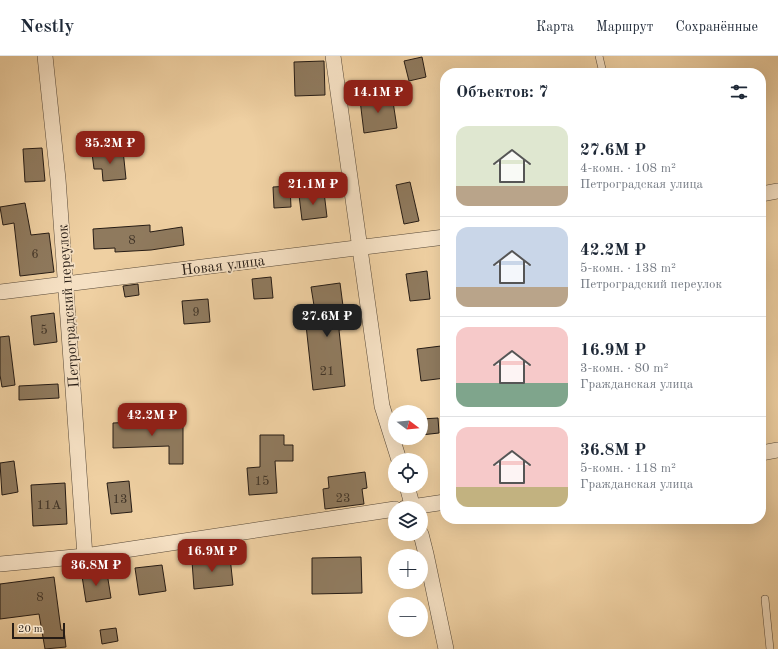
<!DOCTYPE html>
<html lang="ru">
<meta charset="utf-8">
<style>
:root{--surface:#fff;--page:#f6f6f7;--text:#1f2937;--muted:#747a83;--line:#e0e1e3;--accent:#8f2418}
body{margin:0;font-family:"Old Standard TT",serif;background:var(--page);color:var(--text);height:100vh;display:flex;flex-direction:column;font-size:15px;white-space:nowrap}
*{box-sizing:border-box;margin:0}
p{font-size:13px;color:var(--muted)}
.icon{flex:none;width:22px;height:22px;fill:none;stroke:currentColor;stroke-width:2;stroke-linecap:round;stroke-linejoin:round}
.map{position:relative;flex:1;overflow:hidden}
.panel{position:absolute;left:440px;top:12px;width:326px;height:456px;display:flex;flex-direction:column;background:var(--surface);border-radius:16px;box-shadow:0 4px 16px #0002}
.panel>*{flex:none}
.needle{width:26px;rotate:106deg}
.buttons{position:absolute;left:388px;top:349px;display:grid;gap:8px}
.buttons a{display:grid;place-items:center;width:40px;height:40px;border-radius:50%;background:var(--surface);box-shadow:0 4px 16px #0002;font-size:20px}
.scale{position:absolute;left:12px;bottom:10px;width:53px;box-sizing:border-box;padding-left:4px;border:2px solid #261c15;border-top:0;font-size:11px;line-height:14px;white-space:nowrap;color:#261c15;-webkit-text-stroke:3px #f5e0c3;paint-order:stroke}
.price{position:absolute;translate:-50% -34px;padding:0 9px;border-radius:8px;background:var(--accent);color:#fff;font-size:13px;line-height:26px;filter:drop-shadow(0 1px 2px #0008)}
.price::after{content:'';position:absolute;left:50%;top:24px;width:12px;height:9px;margin-left:-6px;background:inherit;clip-path:polygon(0 0,100% 0,50% 100%)}
.price.on{background:#222;color:#fff}
ul{padding:0;list-style:none}
li{display:flex;align-items:center;gap:12px;height:100px;padding:0 16px}
li+li{border-top:1px solid var(--line)}
li span{display:grid;place-items:center;flex:none;width:112px;height:80px;border-radius:12px;color:#555}
li>.icon{margin-inline-start:auto}
span .icon{width:48px;height:48px;fill:#fffc;stroke-width:1}
li b{font-size:17px}
h2{display:flex;justify-content:space-between;align-items:center;height:48px;padding:0 16px;font-size:17px}
header{display:flex;align-items:center;gap:24px;box-sizing:border-box;height:56px;padding:0 20px;background:var(--surface);border-bottom:1px solid var(--line)}
header strong{font-size:19px}
nav{display:flex;gap:22px;margin-inline-start:auto;font-size:14px}
.map>svg:first-child{display:block}
.building{fill:#8f7a5e;stroke:#261c15}
.lines{fill:none;stroke-linecap:round;stroke-linejoin:round}
.service-casing{stroke:#584938;stroke-width:8}
.minor-casing{stroke:#584938;stroke-width:16}
.service{stroke:#f5e0c3;stroke-width:7}
.minor{stroke:#f5e0c3;stroke-width:15}
.labels{text-anchor:middle;stroke-width:3.5;stroke-linejoin:round;paint-order:stroke}
.number-label{font-size:13px;fill:#403427}
.street-label{font-size:15px;fill:#261c15;stroke:#f5e0c3}
</style>
<header>
<strong>Nestly</strong>
<nav><a>Карта</a><a>Маршрут</a><a>Сохранённые</a></nav>
</header>
<div class="map">
<svg width="778" height="593" viewBox="0 0 778 593">
<rect width="100%" height="100%" fill="#efd0a2"/>
<filter id="stains"><feTurbulence type="fractalNoise" baseFrequency=".005" numOctaves="4"/><feColorMatrix values="0 0 0 0 .2 0 0 0 0 .09 0 0 0 0 .02 0 0 0 .5 -.17"/></filter>
<radialGradient id="worn" r=".72"><stop offset=".6" stop-color="#630" stop-opacity="0"/><stop offset="1" stop-color="#630" stop-opacity=".3"/></radialGradient>
<g class="building">
<polygon points="422,1 426,21 409,25 404,5"/>
<polygon points="324,5 325,39 295,40 294,6"/>
<polygon points="392,39 397,72 364,77 360,44"/>
<polygon points="42,92 45,125 25,126 23,93"/>
<polygon points="123,94 126,123 103,125 102,113 94,113 92,97"/>
<polygon points="410,126 419,165 404,168 396,129"/>
<polygon points="290,130 291,151 274,152 273,131"/>
<polygon points="324,136 327,161 302,164 299,139"/>
<polygon points="25,147 31,179 49,177 54,216 20,220 14,167 3,169 0,151"/>
<polygon points="150,169 150,176 182,171 184,189 151,194 115,196 115,192 94,193 93,173"/>
<polygon points="427,215 430,243 410,245 406,218"/>
<polygon points="271,221 273,242 254,243 252,223"/>
<polygon points="340,227 346,273 339,274 345,330 313,334 306,269 317,268 311,231"/>
<polygon points="138,228 139,239 125,241 123,230"/>
<polygon points="208,243 210,266 184,268 182,245"/>
<polygon points="54,257 57,286 34,289 31,260"/>
<polygon points="9,280 15,329 2,331 0,319 0,281"/>
<polygon points="441,290 445,322 421,325 417,293"/>
<polygon points="58,328 59,342 19,344 19,330"/>
<polygon points="438,362 439,377 421,379 421,363"/>
<polygon points="183,364 183,408 169,408 169,390 113,392 113,367"/>
<polygon points="260,379 284,379 284,389 293,389 293,405 275,405 277,437 249,439 247,412 260,411"/>
<polygon points="14,405 18,436 2,439 0,407"/>
<polygon points="365,416 367,432 362,433 364,448 325,453 323,433 329,432 328,421"/>
<polygon points="129,425 132,456 111,458 107,427"/>
<polygon points="65,427 67,468 33,470 31,429"/>
<polygon points="230,501 233,529 194,533 192,505"/>
<polygon points="361,501 362,537 312,538 312,502"/>
<polygon points="162,509 166,535 139,539 135,512"/>
<polygon points="107,517 111,542 86,546 82,520"/>
<polygon points="54,521 61,574 64,574 66,591 45,593 39,558 0,563 0,528"/>
<polygon points="116,572 118,585 102,588 100,574"/>
</g>
<g class="lines">
<g class="service-casing">
<g id="service">
<polyline points="599,0 603,17"/>
<polyline points="765,543 770,593"/>
</g>
</g>
<g class="minor-casing">
<g id="minor">
<polyline points="45,0 58,123 85,500"/>
<polyline points="333,0 382,350 399,404"/>
<polyline points="761,138 778,135"/>
<polyline points="0,236 445,181"/>
<polyline points="761,397 778,394"/>
<polyline points="407,430 413,452"/>
<polyline points="405,452 445,446"/>
<polyline points="421,478 426,498 446,593"/>
<polyline points="0,508 85,500 395,453"/>
</g>
</g>
<use href="#service" class="service"/>
<use href="#minor" class="minor"/>
</g>
<g class="labels">
<g class="number-label">
<text x="132" y="188">8</text>
<text x="35" y="202">6</text>
<text x="196" y="260">9</text>
<text x="44" y="278">5</text>
<text x="327" y="319">21</text>
<text x="262" y="429">15</text>
<text x="343" y="446">23</text>
<text x="120" y="447">13</text>
<text x="49" y="453">11А</text>
<text x="40" y="545">8</text>
</g>
<g class="street-label">
<text transform="translate(223 209) rotate(-7)" y="5">Новая улица</text>
<text transform="translate(68 250) rotate(-94)" y="5">Петроградский переулок</text>
</g>
</g>
<rect width="100%" height="100%" filter="url(#stains)"/>
<rect width="100%" height="100%" fill="url(#worn)"/>
</svg>
<div class="buttons">
<a><svg class="needle" viewBox="-14 -14 28 28"><path d="M0-13l5 13h-10z" fill="#e53935"/><path d="M0 13l5-13h-10z" fill="#747a83"/></svg></a>
<a><svg class="icon" aria-label="locate" viewBox="0 0 24 24"><circle cx="12" cy="12" r="6"/><path d="M12 2v4M12 18v4M2 12h4M18 12h4"/></svg></a>
<a><svg class="icon" aria-label="layers" viewBox="0 0 24 24"><path d="M12 4l9 5-9 5-9-5zM3 14l9 5 9-5"/></svg></a>
<a>+</a>
<a>−</a>
</div>
<div class="scale">20 m</div>
<b class="price" style="left:378px;top:58px">14.1M ₽</b>
<b class="price" style="left:110px;top:109px">35.2M ₽</b>
<b class="price" style="left:313px;top:150px">21.1M ₽</b>
<b class="price on" style="left:327px;top:282px">27.6M ₽</b>
<b class="price" style="left:152px;top:381px">42.2M ₽</b>
<b class="price" style="left:212px;top:517px">16.9M ₽</b>
<b class="price" style="left:96px;top:531px">36.8M ₽</b>
<section class="panel">
<h2>Объектов: 7<svg class="icon" aria-label="filters" viewBox="0 0 24 24"><path d="M4 7h16M4 17h16"/><circle cx="9" cy="7" r="2"/><circle cx="15" cy="17" r="2"/></svg></h2>
<ul>
<li><span style="background:linear-gradient(#dfe7d0 75%,#b9a48a 0)"><svg class="icon" aria-label="home" viewBox="0 0 24 24"><path d="M3 11l9-7 9 7M6 9v11h12V9"/></svg></span><div><b>27.6M ₽</b><p>4-комн. · 108 m²</p><p>Петроградская улица</p></div></li>
<li><span style="background:linear-gradient(#c9d6e8 75%,#b9a48a 0)"><svg class="icon" aria-label="home" viewBox="0 0 24 24"><path d="M3 11l9-7 9 7M6 9v11h12V9"/></svg></span><div><b>42.2M ₽</b><p>5-комн. · 138 m²</p><p>Петроградский переулок</p></div></li>
<li><span style="background:linear-gradient(#f6c9c9 70%,#7fa58c 0)"><svg class="icon" aria-label="home" viewBox="0 0 24 24"><path d="M3 11l9-7 9 7M6 9v11h12V9"/></svg></span><div><b>16.9M ₽</b><p>3-комн. · 80 m²</p><p>Гражданская улица</p></div></li>
<li><span style="background:linear-gradient(#f6c9c9 75%,#c2b280 0)"><svg class="icon" aria-label="home" viewBox="0 0 24 24"><path d="M3 11l9-7 9 7M6 9v11h12V9"/></svg></span><div><b>36.8M ₽</b><p>5-комн. · 118 m²</p><p>Гражданская улица</p></div></li>
</ul>
</section>
</div>
